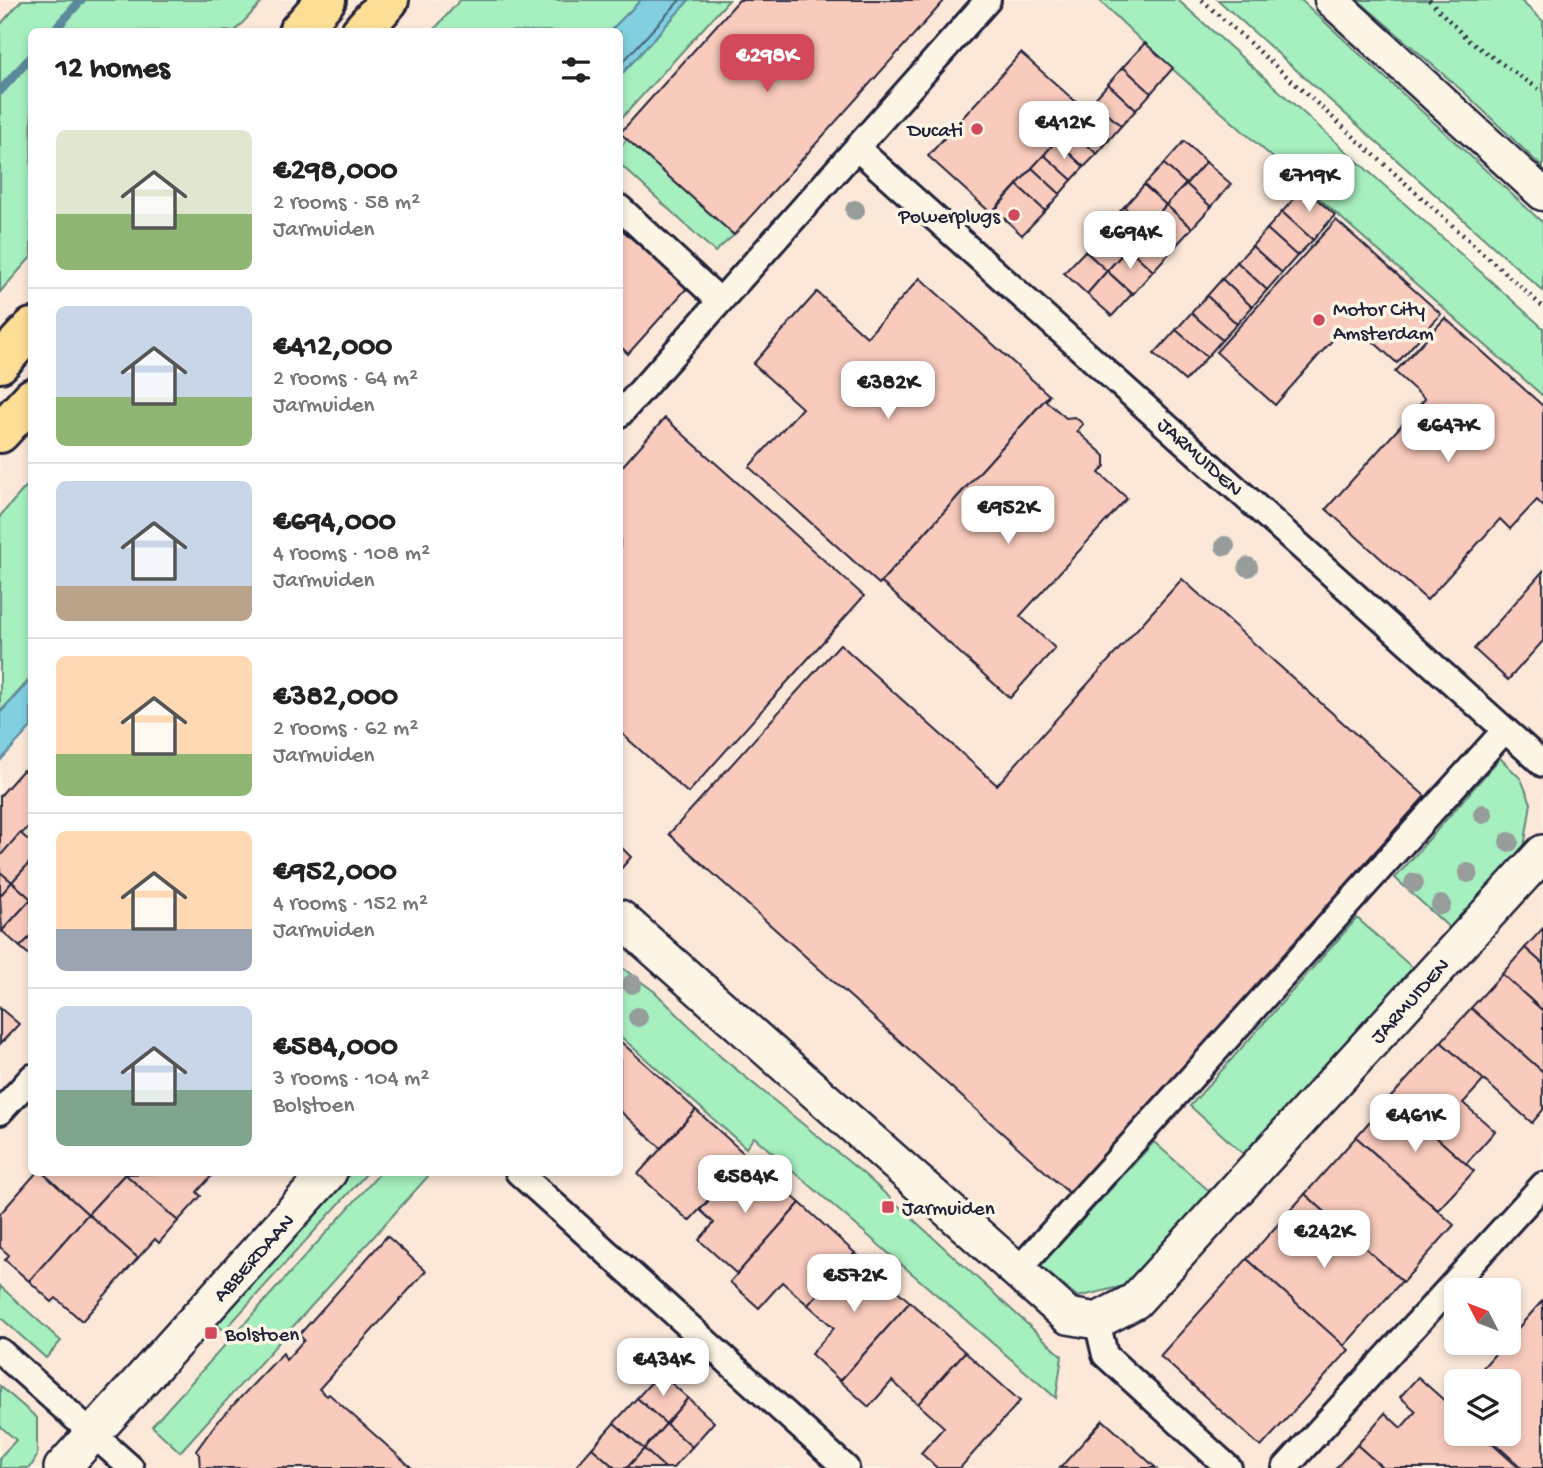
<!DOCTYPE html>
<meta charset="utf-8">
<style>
:root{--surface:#fff;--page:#f6f6f6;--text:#222;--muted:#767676;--line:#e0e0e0;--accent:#d1495b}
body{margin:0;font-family:"Gochi Hand",sans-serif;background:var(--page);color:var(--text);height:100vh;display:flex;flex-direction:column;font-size:26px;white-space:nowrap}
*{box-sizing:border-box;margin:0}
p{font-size:23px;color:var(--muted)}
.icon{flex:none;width:38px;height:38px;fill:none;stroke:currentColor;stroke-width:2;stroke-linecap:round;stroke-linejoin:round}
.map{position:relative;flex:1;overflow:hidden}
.side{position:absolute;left:28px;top:28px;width:595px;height:1148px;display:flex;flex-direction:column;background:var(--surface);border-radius:10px;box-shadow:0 4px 10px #0003}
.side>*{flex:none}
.needle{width:46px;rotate:312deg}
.controls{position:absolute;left:1444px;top:1278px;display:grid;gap:14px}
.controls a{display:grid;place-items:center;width:77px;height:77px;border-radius:10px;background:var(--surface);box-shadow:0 4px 10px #0003;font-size:35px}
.price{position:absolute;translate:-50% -60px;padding:0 16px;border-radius:14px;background:#fff;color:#222;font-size:23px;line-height:46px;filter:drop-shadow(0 2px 4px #0008)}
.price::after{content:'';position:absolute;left:50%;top:42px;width:21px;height:16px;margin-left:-10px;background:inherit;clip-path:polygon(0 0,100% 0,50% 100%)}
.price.current{background:var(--accent);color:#fff}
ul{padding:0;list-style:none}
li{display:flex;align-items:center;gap:21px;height:175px;padding:0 28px}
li+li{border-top:2px solid var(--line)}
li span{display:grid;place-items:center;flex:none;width:196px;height:140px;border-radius:10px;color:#555}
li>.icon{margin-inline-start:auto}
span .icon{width:84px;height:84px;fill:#fffc;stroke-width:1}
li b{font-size:30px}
h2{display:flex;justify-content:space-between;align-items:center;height:84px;padding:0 28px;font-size:30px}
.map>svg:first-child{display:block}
.built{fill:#fbe8d9;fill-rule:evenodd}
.green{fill:#a6efbe;stroke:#64887c;stroke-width:2}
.water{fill:#81cfdf;stroke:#5b8a9d;stroke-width:2}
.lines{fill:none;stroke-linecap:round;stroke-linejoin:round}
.shore{stroke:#48677d;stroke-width:2}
.stream{stroke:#5b8a9d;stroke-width:9}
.building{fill:#f9cbbd;stroke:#22223b;stroke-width:2}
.minor-casing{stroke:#22223b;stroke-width:30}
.tertiary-casing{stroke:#22223b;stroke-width:37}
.secondary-casing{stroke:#22223b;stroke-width:40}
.motorway-casing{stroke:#22223b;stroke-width:44}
.path{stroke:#22223b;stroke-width:4.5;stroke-dasharray:2 5;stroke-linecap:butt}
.minor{stroke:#fcf5e5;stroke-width:24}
.tertiary{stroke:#fcf5e5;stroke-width:32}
.secondary{stroke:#fcf5e5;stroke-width:35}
.motorway{stroke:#fcde96;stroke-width:38}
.tree{fill:#969d9a}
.poi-dot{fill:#d1495b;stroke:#fcf5e5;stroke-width:2.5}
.labels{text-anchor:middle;stroke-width:7;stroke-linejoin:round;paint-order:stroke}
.poi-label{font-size:21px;fill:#22223b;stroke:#fcf5e5;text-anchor:start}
.street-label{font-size:21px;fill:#22223b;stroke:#fcf5e5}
</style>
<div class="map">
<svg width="1543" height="1468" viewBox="0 0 1543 1468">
<rect width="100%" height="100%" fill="#fcf5e5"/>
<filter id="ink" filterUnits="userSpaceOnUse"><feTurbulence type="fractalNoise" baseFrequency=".0143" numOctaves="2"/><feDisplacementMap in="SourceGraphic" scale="14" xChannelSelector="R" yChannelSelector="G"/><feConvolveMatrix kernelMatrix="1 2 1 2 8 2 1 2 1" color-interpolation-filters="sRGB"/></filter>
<g filter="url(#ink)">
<path class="built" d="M0 0H1123L1543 379V1468H0ZM32 32H620V1172H32ZM1456 1290H1508V1342H1456ZM1456 1381H1508V1433H1456Z"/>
<g class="green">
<polygon points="22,0 264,0 235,31 32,32 31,257 0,292 0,25"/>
<polygon points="460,0 641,0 610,31 432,32"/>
<polygon points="689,0 729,0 620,120 620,76"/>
<polygon points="1099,0 1178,0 1543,328 1543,396 1152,51"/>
<polygon points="1218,0 1301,0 1543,223 1543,291"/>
<polygon points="1358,0 1520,0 1543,21 1543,168 1467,95"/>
<polygon points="627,139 734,235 715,252 620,164 620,148"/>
<polygon points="31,481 31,678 0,712 0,516"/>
<polygon points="1500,758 1521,779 1531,803 1524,848 1453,931 1395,878"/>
<polygon points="1357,918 1416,971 1249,1159 1190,1106"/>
<polygon points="620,966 655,992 721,1057 865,1175 1062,1356 1056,1398 754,1137 746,1148 620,1036"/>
<polygon points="1154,1142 1215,1196 1136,1283 1078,1297 1040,1266"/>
<polygon points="346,1173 367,1173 224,1331 213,1320"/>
<polygon points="380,1173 431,1173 180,1452 152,1426"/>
<polygon points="0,1286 61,1341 46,1358 0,1317"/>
<polygon points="0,1386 37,1418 37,1456 30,1468 0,1468 0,1457 16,1440 0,1426"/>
</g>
<g class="water">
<polygon points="641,0 689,0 620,76 620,32 610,31"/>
<polygon points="31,679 31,727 0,761 0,713"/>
</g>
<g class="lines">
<polyline class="shore" points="620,65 680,0"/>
<g class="stream">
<polyline points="53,32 81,0"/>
<polyline points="0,91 32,56"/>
</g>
</g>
<g class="building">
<polygon points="739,0 945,0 734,235 620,133"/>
<polygon points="1145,43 1173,68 1151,93 1123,67"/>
<polygon points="1021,53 1085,110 991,213 928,156"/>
<polygon points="1123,67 1151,93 1136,110 1108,84"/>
<polygon points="1108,84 1136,110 1121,126 1093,101"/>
<polygon points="1093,101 1121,126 1109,140 1080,114"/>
<polygon points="1080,114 1109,140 1097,154 1068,128"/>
<polygon points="1068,128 1097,154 1084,167 1056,141"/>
<polygon points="1056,141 1084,167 1072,180 1044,155"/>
<polygon points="1184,141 1206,162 1186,184 1164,164"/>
<polygon points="1044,155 1072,180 1060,194 1032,168"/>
<polygon points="1206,162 1231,184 1211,207 1186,184"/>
<polygon points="1164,164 1186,184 1166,205 1144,185"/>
<polygon points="1032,168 1060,194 1045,211 1017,185"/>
<polygon points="1186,184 1211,207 1192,228 1166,205"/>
<polygon points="1017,185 1045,211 1022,235 995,210"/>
<polygon points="1144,185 1166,205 1147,227 1124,207"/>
<polygon points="1304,188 1335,215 1313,240 1282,212"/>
<polygon points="1166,205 1192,228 1172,250 1147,227"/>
<polygon points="1124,207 1147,227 1128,248 1105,228"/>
<polygon points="1282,212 1313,240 1297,256 1267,229"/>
<polygon points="1336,220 1441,314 1397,363 1366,335 1336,336 1275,405 1216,352"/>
<polygon points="1147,227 1172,250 1153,271 1128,248"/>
<polygon points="620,228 687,288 628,354 620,346"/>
<polygon points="1105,228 1128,248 1107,271 1085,251"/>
<polygon points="1267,229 1297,256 1282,273 1252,246"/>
<polygon points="1252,246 1282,273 1267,290 1237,262"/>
<polygon points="1128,248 1153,271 1133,294 1107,271"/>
<polygon points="1085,251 1107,271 1087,294 1064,273"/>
<polygon points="1237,262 1267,290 1252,307 1222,279"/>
<polygon points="1107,271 1132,294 1112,316 1087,294"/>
<polygon points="920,278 1049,395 879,584 749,467 802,408 753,364 817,292 867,337"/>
<polygon points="1222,279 1252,307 1237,324 1207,296"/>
<polygon points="1207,296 1237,324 1222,340 1191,313"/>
<polygon points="1191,313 1222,340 1207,357 1176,330"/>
<polygon points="1445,318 1543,406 1543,506 1537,500 1510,529 1500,519 1427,600 1326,509 1425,399 1395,372"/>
<polygon points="1176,330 1207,357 1185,381 1154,354"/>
<polygon points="1050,394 1046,401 1066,418 1075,417 1083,424 1077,431 1105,456 1105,466 1099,473 1127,498 1020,616 1055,648 1010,698 881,582"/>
<polygon points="665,418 864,596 688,793 620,732 620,469"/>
<polygon points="1543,571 1543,641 1508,680 1474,649"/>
<polygon points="1182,579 1425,796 1297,939 1302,943 1202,1055 1197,1051 1069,1193 669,834 840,644 997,785"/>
<polygon points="23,770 32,778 32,823 0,856 0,796"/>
<polygon points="20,833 32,843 32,860 12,882 0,872 0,856"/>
<polygon points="620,846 631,857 620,870"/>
<polygon points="32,860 32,898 31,899 12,882"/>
<polygon points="0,872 12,882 0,896"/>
<polygon points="12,882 31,899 2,931 0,896"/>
<polygon points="31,899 32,935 20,947 2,931"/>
<polygon points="1543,928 1543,964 1525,948"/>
<polygon points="32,935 32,957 20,947"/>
<polygon points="1525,948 1543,964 1543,1011 1502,974"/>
<polygon points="1502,974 1543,1011 1543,1072 1471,1008"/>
<polygon points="0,1008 19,1024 0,1044"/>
<polygon points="1471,1008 1543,1072 1543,1110 1532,1123 1441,1042"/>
<polygon points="620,1041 696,1110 661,1148 620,1111"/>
<polygon points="1441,1042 1484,1080 1463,1103 1495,1131 1466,1164 1391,1097"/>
<polygon points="1391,1097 1474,1171 1438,1210 1356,1137"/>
<polygon points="696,1110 748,1157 689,1221 638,1174"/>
<polygon points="1356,1137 1454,1225 1403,1282 1305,1194"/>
<polygon points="748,1157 800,1203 737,1274 699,1240 714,1223 700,1210"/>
<polygon points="37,1172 42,1172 88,1214 29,1281 5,1260 9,1255 0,1247 0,1214"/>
<polygon points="42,1172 124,1172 125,1174 88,1214"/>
<polygon points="215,1172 197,1192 201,1196 178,1221 125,1174"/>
<polygon points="125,1174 178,1221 159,1243 155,1239 138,1258 88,1214"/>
<polygon points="1305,1194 1402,1281 1344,1346 1247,1259"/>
<polygon points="800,1203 855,1253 808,1305 782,1282 759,1308 730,1282"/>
<polygon points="88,1214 138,1258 82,1321 56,1298 52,1302 29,1281"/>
<polygon points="387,1236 426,1271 319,1389 327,1396 329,1394 412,1468 200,1468 199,1454 196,1451 217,1422 283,1353 286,1360 304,1340 299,1335"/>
<polygon points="855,1253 910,1302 840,1381 811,1354 834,1328 808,1305"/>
<polygon points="1247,1259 1349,1350 1261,1447 1160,1356"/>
<polygon points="1543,1300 1543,1468 1522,1468 1483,1433 1508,1433 1508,1381 1471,1381"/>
<polygon points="910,1302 965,1352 918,1404 892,1381 869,1407 840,1381"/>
<polygon points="965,1352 1020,1401 960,1468 937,1468 921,1453 944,1427 918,1404"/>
<polygon points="660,1373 688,1398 666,1424 637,1398"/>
<polygon points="1418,1377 1456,1411 1456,1433 1480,1433 1519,1468 1383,1468 1357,1445 1385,1413 1401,1428 1416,1411 1400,1397"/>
<polygon points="637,1398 666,1424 644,1449 614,1423"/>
<polygon points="688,1398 714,1422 692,1447 666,1424"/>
<polygon points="1103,1420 1156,1468 1060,1468"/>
<polygon points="614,1423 644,1449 627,1468 615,1468 592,1448"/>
<polygon points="666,1424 692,1447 673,1468 665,1468 644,1449"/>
<polygon points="1357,1445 1383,1468 1336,1468"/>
<polygon points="592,1448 615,1468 581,1468 577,1465"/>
<polygon points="644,1449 665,1468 627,1468"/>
</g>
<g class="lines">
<g class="minor-casing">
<g id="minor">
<polyline points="858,149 1543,764"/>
<polyline points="620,208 720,301"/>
<polyline points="620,414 988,0"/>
<polyline points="0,1112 32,1077"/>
<polyline points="518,1172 846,1468"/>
<polyline points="1017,1271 1505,730"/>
<polyline points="1097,1321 1105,1355 1229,1468"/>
<polyline points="0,1351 131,1468"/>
<polyline points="1285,1468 1543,1185"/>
</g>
</g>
<g class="tertiary-casing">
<polyline id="tertiary" points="1331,0 1543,194"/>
</g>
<g class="secondary-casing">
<g id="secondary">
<polyline points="620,918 1068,1316 1097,1321 1135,1301 1543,853"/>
<polyline points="62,1468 329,1172"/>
</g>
</g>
<g class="motorway-casing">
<g id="motorway">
<polyline points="298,32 326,0"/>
<polyline points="361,32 389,0"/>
<polyline points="0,363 32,328"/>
<polyline points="0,433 32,398"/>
</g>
</g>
<g class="path">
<polyline points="1202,0 1543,307"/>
<polyline points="1429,0 1469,41 1543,92"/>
</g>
<use href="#minor" class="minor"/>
<use href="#tertiary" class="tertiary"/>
<use href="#secondary" class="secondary"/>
<use href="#motorway" class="motorway"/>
</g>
<g class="tree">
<circle cx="855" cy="210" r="10"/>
<circle cx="1225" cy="546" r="10"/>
<circle cx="1248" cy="567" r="10"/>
<circle cx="1483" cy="814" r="10"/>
<circle cx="1509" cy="842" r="10"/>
<circle cx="1468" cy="873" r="10"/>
<circle cx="1414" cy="883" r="10"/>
<circle cx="1441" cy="905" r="10"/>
<circle cx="632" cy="984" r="10"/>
<circle cx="638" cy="1017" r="10"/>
</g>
</g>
<g class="poi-dot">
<circle cx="977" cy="129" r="7"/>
<circle cx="1014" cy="215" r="7"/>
<circle cx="1319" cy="320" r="7"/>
<rect x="881" y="1200" width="14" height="14" rx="3.5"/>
<rect x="204" y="1326" width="14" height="14" rx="3.5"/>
</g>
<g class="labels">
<g class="poi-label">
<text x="963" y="136" text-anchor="end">Ducati</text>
<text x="1000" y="222" text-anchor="end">Powerplugs</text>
<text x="1333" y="315">Motor City<tspan x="1333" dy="24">Amsterdam</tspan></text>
<text x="902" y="1214">Jarmuiden</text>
<text x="225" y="1340">Bolstoen</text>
</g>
<g class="street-label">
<text transform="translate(1201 456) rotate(42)" y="7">JARMUIDEN</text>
<text transform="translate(1409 1000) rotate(-48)" y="7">JARMUIDEN</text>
<text transform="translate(253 1257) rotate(-48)" y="7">ABBERDAAN</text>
</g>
</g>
</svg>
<div class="controls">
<a><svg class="needle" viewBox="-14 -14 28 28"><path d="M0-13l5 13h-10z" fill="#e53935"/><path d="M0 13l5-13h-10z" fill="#767676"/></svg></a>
<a><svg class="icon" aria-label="layers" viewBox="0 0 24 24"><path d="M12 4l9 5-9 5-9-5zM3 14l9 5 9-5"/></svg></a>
</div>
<b class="price current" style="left:767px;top:94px">€298K</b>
<b class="price" style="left:1064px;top:161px">€412K</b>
<b class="price" style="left:1309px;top:214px">€719K</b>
<b class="price" style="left:1130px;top:271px">€694K</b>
<b class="price" style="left:888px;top:421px">€382K</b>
<b class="price" style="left:1448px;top:464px">€647K</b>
<b class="price" style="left:1008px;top:546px">€952K</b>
<b class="price" style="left:1415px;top:1154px">€461K</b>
<b class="price" style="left:745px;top:1215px">€584K</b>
<b class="price" style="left:1324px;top:1270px">€242K</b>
<b class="price" style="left:854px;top:1314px">€572K</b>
<b class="price" style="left:663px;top:1398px">€434K</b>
<section class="side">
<h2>12 homes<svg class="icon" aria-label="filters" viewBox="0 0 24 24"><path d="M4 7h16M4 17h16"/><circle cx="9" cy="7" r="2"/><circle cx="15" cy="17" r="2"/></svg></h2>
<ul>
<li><span style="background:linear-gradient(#dfe7d0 60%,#8fb573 0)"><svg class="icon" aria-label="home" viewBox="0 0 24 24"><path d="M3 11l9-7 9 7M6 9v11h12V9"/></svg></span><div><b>€298,000</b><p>2 rooms · 58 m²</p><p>Jarmuiden</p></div></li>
<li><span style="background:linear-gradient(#c9d6e8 65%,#8fb573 0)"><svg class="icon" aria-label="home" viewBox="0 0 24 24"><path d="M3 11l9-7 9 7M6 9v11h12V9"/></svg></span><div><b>€412,000</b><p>2 rooms · 64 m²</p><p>Jarmuiden</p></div></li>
<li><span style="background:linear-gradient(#c9d6e8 75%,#b9a48a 0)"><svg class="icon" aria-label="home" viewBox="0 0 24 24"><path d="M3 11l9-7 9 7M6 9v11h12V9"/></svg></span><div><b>€694,000</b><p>4 rooms · 108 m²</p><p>Jarmuiden</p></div></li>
<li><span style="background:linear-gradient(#ffd9b3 70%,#8fb573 0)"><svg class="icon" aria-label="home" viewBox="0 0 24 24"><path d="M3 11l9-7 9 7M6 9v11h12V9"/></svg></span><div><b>€382,000</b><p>2 rooms · 62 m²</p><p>Jarmuiden</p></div></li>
<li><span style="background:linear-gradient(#ffd9b3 70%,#9aa5b1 0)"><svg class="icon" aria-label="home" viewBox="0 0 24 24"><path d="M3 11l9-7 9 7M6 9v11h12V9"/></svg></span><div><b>€952,000</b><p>4 rooms · 152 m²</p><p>Jarmuiden</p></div></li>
<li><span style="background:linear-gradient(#c9d6e8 60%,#7fa58c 0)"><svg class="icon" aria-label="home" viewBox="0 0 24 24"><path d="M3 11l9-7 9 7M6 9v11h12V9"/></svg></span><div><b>€584,000</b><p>3 rooms · 104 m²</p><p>Bolstoen</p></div></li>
</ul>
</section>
</div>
